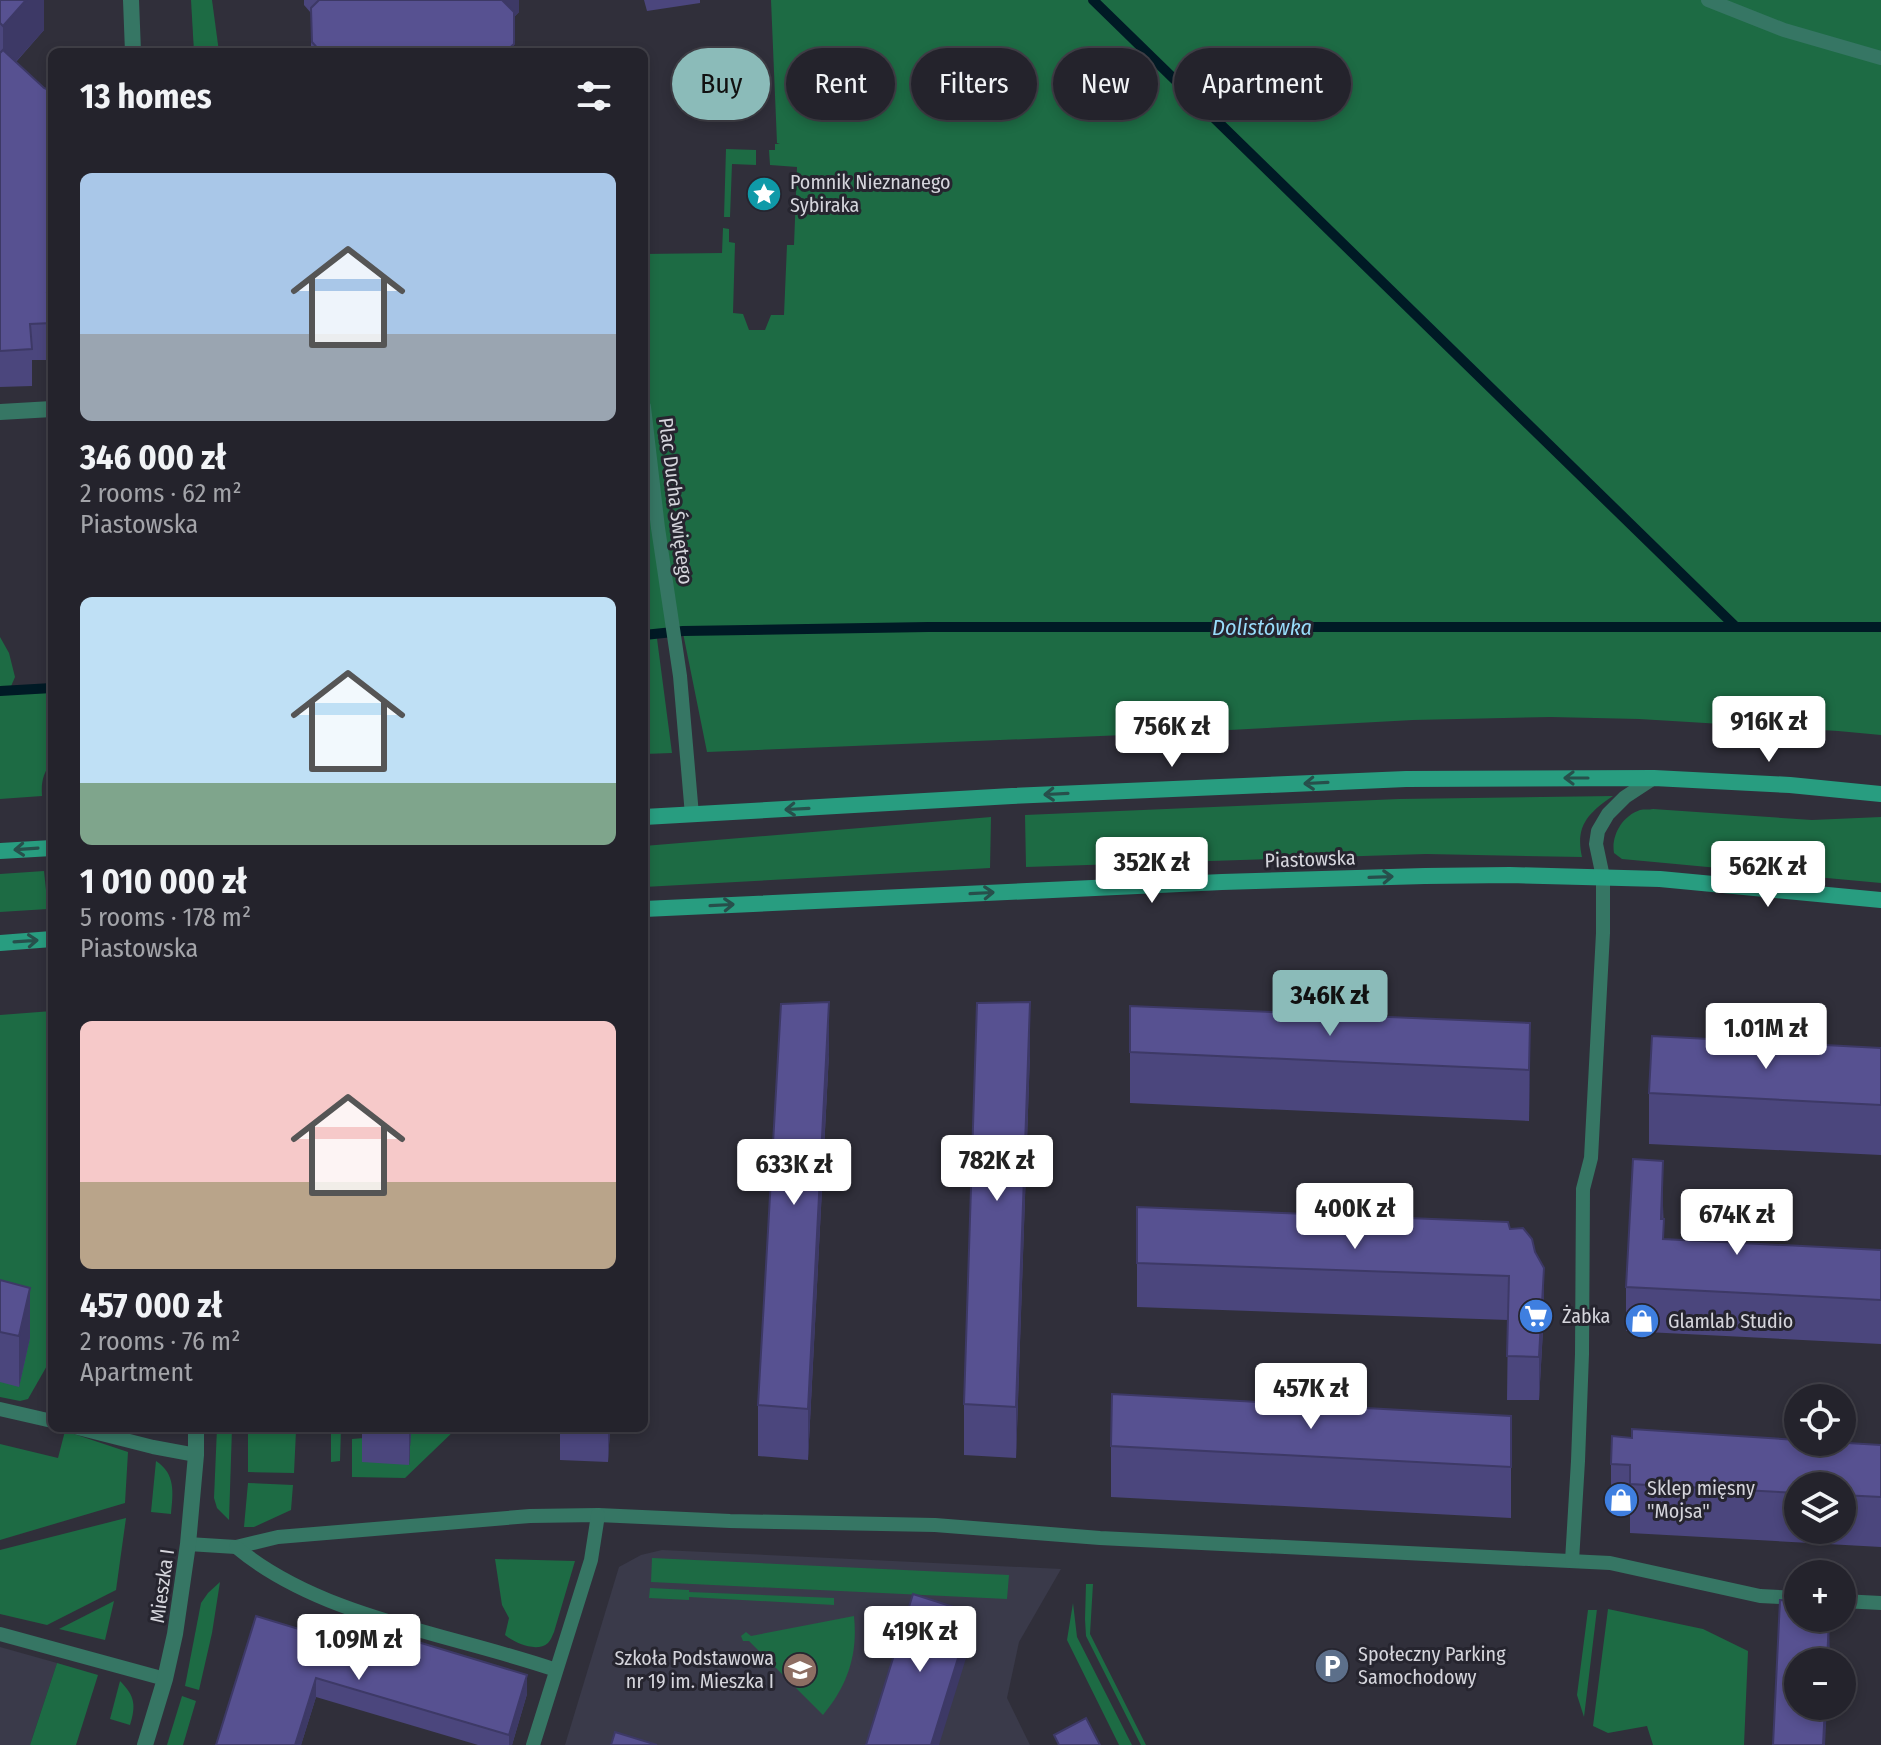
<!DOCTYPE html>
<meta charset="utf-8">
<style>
:root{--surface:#24232c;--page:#302f38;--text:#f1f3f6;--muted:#a3a4a9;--line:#414048;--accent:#8bbbb9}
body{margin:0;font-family:"Fira Sans Condensed",sans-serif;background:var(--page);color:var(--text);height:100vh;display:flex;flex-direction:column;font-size:30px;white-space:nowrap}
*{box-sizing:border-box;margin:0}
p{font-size:26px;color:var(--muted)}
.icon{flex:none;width:44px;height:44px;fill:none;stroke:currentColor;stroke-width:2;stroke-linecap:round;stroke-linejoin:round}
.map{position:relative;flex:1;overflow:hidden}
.panel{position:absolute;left:48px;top:48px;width:600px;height:1384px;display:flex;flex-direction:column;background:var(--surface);border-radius:12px;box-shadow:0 4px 12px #0003,0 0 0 2px var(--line)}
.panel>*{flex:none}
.top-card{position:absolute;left:672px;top:48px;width:760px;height:72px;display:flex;gap:16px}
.fabs{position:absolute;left:1784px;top:1384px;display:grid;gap:16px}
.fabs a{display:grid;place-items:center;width:72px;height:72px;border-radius:50%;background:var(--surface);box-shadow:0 4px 12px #0003,0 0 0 2px var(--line);font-size:40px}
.price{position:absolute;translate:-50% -68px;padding:0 18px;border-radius:8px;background:#fff;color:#222;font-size:26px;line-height:52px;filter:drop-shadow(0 2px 4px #0008)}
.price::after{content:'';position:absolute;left:50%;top:48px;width:24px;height:18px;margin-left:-12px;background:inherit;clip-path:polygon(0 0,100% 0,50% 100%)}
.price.active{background:var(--accent);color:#111}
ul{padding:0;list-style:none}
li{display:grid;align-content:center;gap:16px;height:424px;padding:0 32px}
li span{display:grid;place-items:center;height:248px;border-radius:12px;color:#555}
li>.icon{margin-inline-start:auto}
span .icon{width:144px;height:144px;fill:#fffc;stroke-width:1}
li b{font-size:34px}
h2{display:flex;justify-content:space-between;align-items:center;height:96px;padding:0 32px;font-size:34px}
.chip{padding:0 28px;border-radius:36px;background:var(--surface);box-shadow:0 4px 12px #0003,0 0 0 2px var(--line);font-size:28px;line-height:72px}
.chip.active{background:var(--accent);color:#111}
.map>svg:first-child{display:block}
.built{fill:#3a3a4a}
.green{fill:#1d6b44}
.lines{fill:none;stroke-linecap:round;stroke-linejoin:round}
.stream{stroke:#001a25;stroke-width:10}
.service{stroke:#367664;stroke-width:14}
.minor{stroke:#367664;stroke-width:16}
.tertiary{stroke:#367664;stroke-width:16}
.secondary{stroke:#289d80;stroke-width:16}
.wall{fill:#4b467d;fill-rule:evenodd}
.shaded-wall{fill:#3d3966}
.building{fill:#575191;stroke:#3d3966;stroke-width:2}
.oneway{stroke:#274f4b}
.labels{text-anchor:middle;stroke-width:6;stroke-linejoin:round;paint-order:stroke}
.poi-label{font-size:20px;fill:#d5d5dc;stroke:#26252f;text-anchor:start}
.street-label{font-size:20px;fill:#d5d5dc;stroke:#26252f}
.water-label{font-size:22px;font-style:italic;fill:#98dcfa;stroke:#26252f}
</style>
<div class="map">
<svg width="1881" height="1745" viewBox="0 0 1881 1745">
<rect width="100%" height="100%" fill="#302f3a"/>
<g class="built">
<polygon points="662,1550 1061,1569 1019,1642 1007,1698 1030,1745 565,1745 619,1567 641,1555"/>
<polygon points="0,1647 57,1663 30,1745 0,1745"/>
</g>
<g class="green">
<polygon points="191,0 212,0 219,52 194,52"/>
<polygon points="771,0 1881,0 1881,735 1838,731 1639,719 1551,717 1413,720 1173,733 707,752 682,628 656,631 672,753 644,754 644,254 722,253 723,228 729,229 729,242 735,243 733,313 743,314 749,330 765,330 771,315 784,315 787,245 794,245 797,167 770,165 769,150 775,150 775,144 780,144 777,143"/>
<polygon points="726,149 756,150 756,165 732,164 730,217 724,217"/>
<path d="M0 637 9 653 15 677 9 691 52 688V762C43 773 41 782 42 796L0 799Z"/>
<path d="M1613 796C1588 813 1575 826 1582 857L1426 854 1026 867 1025 815 1399 799Z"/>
<path d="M1653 809 1812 820 1881 817V883L1622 859 1614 853C1611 836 1622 816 1640 810 1644 809 1649 810 1653 809Z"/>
<polygon points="991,817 990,868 644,887 644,846"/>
<polygon points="44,871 48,909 0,912 0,874"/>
<polygon points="52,1011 52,1357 28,1399 20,1401 0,1397 0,1015"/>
<polygon points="217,1428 232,1428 229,1520 217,1508 214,1498"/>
<polygon points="248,1428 341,1428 340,1461 331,1462 331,1432 296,1431 294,1473 248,1472"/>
<polygon points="411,1428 457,1428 405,1478 352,1477 352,1439 364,1438 409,1465"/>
<polygon points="65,1431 128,1452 125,1503 0,1540 0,1444 58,1458"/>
<path d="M156 1461C176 1474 173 1493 171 1514L151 1512Z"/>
<polygon points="248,1483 293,1485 291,1510 254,1527 244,1527"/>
<polygon points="126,1518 116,1590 47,1625 0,1614 0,1550"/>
<polygon points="652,1558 1009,1575 1007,1599 651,1582"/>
<path d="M495 1559 575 1561 554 1632C552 1636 551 1640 548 1643 537 1653 514 1643 505 1635L509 1618 502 1605Z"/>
<polygon points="220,1582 212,1633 199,1690 185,1686 201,1603 208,1593"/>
<polygon points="1086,1584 1093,1584 1090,1634 1146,1745 1141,1745 1086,1636 1085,1619"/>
<polygon points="650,1588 689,1590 689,1592 834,1598 834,1605 689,1597 689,1600 649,1598"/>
<polygon points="114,1601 105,1640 59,1629"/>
<polygon points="1073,1603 1077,1637 1132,1745 1119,1745 1067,1640"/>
<polygon points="1598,1609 1597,1609 1584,1717 1577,1695 1588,1610"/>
<polygon points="1608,1609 1703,1629 1748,1651 1744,1745 1653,1745 1647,1726 1608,1733 1593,1726"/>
<path d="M854 1616C858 1654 848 1685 823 1715L749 1641H743L741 1636 746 1632 751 1636Z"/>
<polygon points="57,1663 98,1675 76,1745 30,1745"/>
<path d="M120 1681C135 1696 136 1705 130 1725L110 1719Z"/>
<polygon points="182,1696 196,1701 183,1745 167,1745"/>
</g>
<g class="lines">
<g class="stream">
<polyline points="1093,0 1736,627"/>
<polyline points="644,635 683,631 928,627 1881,627"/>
<polyline points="0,691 52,688"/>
</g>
<g class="service">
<polyline points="1708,0 1784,30 1881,58"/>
<polyline points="644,407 658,528 680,676 692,815"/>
<polyline points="0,1409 52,1421"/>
<polyline points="78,1428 153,1447 196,1455"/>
<polyline points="188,1544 236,1547 278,1537 530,1516 598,1515 730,1521 935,1525 1100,1538 1610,1563 1760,1596 1798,1598"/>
<path d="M236 1547C321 1618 452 1634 556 1670"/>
<polyline points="1572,1561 1578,1461 1582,1354 1583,1189 1591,1158 1603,933 1603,877 1596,844 1598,831 1608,814 1625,797 1654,778"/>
<polyline points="1842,1601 1881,1603"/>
<polyline points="0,1634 165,1679"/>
<polyline points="533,1745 591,1560 598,1515"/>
</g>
<g class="minor">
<polyline points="131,0 133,52"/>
<polyline points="0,412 52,409"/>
</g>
<polyline class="tertiary" points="145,1745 165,1679 175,1634 188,1544 196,1455 196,1428"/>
<g class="secondary">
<polyline points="644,817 1012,796 1406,779 1654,778 1790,785 1881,794"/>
<polyline points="0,851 52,848"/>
<polyline points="644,909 1222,882 1425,876 1510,875 1660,879 1881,900"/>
<polyline points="0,943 52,939"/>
</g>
</g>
<g class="wall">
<polygon points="0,0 44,0 44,30 16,62 52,144 52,360 32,360 32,386 0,387"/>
<polygon points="304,0 519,0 519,12 514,17 514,52 311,52 311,13 304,5"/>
<polygon points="644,0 700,0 700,3 647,11"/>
<polygon points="1130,1006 1530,1023 1529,1121 1130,1103"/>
<polygon points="1881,1048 1881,1155 1649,1144 1649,1093"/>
<polygon points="829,1053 808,1460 758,1456 758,1405"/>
<polygon points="1030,1053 1016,1458 964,1455 964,1404"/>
<polygon points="1663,1205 1664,1239 1881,1250 1881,1344 1626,1331 1626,1287"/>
<polygon points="1137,1207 1510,1229 1544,1312 1539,1400 1507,1400 1508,1320 1137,1307"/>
<polygon points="0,1280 30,1338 19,1387 0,1382"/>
<polygon points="1511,1416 1511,1518 1111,1497 1111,1446"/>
<polygon points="362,1428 411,1428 409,1465 362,1462"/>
<polygon points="560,1428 610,1428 608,1462 560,1460"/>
<path d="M1632 1438 1881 1445V1547L1630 1533V1515L1611 1514V1464ZM1798 1486H1842V1530H1798Z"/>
<polygon points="256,1616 368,1650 527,1694 512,1745 478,1745 316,1697 301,1745 216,1745"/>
</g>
<g class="shaded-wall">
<polygon points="26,0 44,0 44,30 3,76 3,26"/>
<polygon points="499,0 519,0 519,12 499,33"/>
<polygon points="514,44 514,52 505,52"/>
<polygon points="829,1002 829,1053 808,1460 808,1409"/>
<polygon points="1030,1002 1030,1053 1016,1458 1016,1407"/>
<polygon points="1530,1023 1530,1073 1529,1121 1529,1070"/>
<polygon points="1663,1161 1663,1205 1661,1263 1661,1219"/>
<polygon points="1544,1268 1544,1312 1539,1400 1539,1357"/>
<polygon points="30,1288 30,1338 19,1387 19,1336"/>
<polygon points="409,1428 411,1428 409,1465"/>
<polygon points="608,1428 610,1428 608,1462"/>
<polygon points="972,1613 972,1639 939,1745 931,1745"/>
<polygon points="1829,1618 1830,1662 1827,1662"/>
<polygon points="527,1675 527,1694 512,1745 509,1745 509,1735"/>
<polygon points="316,1678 316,1697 301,1745 295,1745"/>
<polygon points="1825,1706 1827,1706 1825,1745 1823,1745"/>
</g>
<g class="building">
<polygon points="0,0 26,0 3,26 0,23"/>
<polygon points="319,0 502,0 514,12 514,44 505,52 321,52 312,42 311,8"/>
<polygon points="3,50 44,88 51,91 52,144 52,292 47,293 52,323 30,324 32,349 0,351 0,53"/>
<polygon points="829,1002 808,1409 758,1405 781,1004"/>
<polygon points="1030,1002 1016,1407 964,1404 977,1003"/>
<polygon points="1130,1006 1530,1023 1529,1070 1130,1052"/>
<polygon points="1652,1036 1881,1048 1881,1105 1649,1093"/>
<polygon points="1633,1159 1663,1161 1661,1219 1664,1219 1663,1239 1881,1250 1881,1300 1626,1287"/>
<polygon points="1137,1207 1508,1222 1510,1229 1523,1228 1532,1239 1535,1252 1544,1268 1539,1357 1507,1356 1509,1276 1137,1263"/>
<polygon points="0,1280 30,1288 19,1336 0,1332"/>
<polygon points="1112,1394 1511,1416 1511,1467 1111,1446"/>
<polygon points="1632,1429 1798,1440 1798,1442 1831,1442 1881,1445 1881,1497 1842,1495 1842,1486 1798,1486 1798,1493 1630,1484 1630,1465 1611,1464 1612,1436 1632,1438"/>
<polygon points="913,1594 972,1613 931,1745 866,1745"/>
<polygon points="1780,1600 1798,1601 1798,1618 1829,1618 1827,1662 1798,1662 1798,1706 1825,1706 1823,1745 1773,1745"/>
<polygon points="256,1616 368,1650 375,1629 527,1675 509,1735 316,1678 295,1745 216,1745"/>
<polygon points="1086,1718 1100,1745 1059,1745 1054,1735"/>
<polygon points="615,1732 657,1745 611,1745"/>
</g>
<defs><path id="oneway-shaft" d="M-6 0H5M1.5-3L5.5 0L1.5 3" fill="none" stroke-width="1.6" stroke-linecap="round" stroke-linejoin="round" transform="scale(2)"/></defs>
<g class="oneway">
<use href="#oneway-shaft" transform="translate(1576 778) rotate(180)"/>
<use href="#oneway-shaft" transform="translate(1316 783) rotate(177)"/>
<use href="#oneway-shaft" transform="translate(1056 794) rotate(177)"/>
<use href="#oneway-shaft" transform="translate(797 809) rotate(177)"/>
<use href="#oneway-shaft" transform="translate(26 849) rotate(176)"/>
<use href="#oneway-shaft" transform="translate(1381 877) rotate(-2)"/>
<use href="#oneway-shaft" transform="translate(982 893) rotate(-3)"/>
<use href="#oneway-shaft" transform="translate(722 905) rotate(-3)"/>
<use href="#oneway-shaft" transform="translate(26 941) rotate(-4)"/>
</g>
<defs>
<g id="sight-disc" transform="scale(1.8)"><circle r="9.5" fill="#0f9aa8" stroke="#26252f"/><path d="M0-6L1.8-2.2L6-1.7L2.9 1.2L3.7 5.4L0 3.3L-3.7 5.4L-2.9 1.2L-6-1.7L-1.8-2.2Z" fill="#fff"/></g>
<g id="supermarket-disc" transform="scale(1.8)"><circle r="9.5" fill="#3f7fe0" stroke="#26252f"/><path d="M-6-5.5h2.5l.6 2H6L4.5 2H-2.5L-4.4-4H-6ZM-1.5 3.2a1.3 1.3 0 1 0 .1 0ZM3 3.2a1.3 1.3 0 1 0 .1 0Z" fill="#fff"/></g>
<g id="shop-disc" transform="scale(1.8)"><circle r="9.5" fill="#3f7fe0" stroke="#26252f"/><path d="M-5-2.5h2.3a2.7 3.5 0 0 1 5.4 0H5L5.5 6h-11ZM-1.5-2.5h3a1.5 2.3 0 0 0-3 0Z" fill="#fff"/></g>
<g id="parking-disc" transform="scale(1.8)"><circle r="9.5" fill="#5c6f8a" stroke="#26252f"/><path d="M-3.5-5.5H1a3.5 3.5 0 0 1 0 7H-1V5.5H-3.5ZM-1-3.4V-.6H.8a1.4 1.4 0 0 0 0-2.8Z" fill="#fff"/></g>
<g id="school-disc" transform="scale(1.8)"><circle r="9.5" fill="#8d6e63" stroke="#26252f"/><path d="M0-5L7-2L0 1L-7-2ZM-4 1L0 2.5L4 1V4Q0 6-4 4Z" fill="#fff"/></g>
</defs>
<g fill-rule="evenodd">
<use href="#sight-disc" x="764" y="194"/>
<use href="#supermarket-disc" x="1536" y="1316"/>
<use href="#shop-disc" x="1642" y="1321"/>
<use href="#shop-disc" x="1621" y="1500"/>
<use href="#parking-disc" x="1332" y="1666"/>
<use href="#school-disc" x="800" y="1670"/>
</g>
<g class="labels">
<g class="poi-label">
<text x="790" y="189">Pomnik Nieznanego<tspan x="790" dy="23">Sybiraka</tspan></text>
<text x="1562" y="1323">Żabka</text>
<text x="1668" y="1328">Glamlab Studio</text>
<text x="1647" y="1495">Sklep mięsny<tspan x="1647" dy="23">"Mojsa"</tspan></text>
<text x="1358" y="1661">Społeczny Parking<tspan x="1358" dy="23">Samochodowy</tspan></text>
<text x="774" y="1665" text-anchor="end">Szkoła Podstawowa<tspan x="774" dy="23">nr 19 im. Mieszka I</tspan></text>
</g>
<g class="street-label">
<text transform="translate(676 501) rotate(83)" y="7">Plac Ducha Świętego</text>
<text transform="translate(1310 859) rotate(-2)" y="7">Piastowska</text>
<text transform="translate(162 1586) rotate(-82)" y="7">Mieszka I</text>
</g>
<g class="water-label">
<text x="1262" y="635">Dolistówka</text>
</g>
</g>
</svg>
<div class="fabs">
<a><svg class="icon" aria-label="locate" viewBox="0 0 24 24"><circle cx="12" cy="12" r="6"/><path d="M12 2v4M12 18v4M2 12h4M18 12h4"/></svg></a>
<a><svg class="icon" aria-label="layers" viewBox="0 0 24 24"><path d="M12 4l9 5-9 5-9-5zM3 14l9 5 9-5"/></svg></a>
<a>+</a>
<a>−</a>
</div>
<b class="price" style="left:1769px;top:764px">916K zł</b>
<b class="price" style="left:1172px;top:769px">756K zł</b>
<b class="price" style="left:1152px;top:905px">352K zł</b>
<b class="price" style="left:1768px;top:909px">562K zł</b>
<b class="price active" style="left:1330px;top:1038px">346K zł</b>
<b class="price" style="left:1766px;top:1071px">1.01M zł</b>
<b class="price" style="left:997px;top:1203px">782K zł</b>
<b class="price" style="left:794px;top:1207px">633K zł</b>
<b class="price" style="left:1355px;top:1251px">400K zł</b>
<b class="price" style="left:1737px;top:1257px">674K zł</b>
<b class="price" style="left:1311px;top:1431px">457K zł</b>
<b class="price" style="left:920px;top:1674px">419K zł</b>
<b class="price" style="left:359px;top:1682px">1.09M zł</b>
<div class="top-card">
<a class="chip active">Buy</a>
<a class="chip">Rent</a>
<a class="chip">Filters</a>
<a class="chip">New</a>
<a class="chip">Apartment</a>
</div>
<section class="panel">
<h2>13 homes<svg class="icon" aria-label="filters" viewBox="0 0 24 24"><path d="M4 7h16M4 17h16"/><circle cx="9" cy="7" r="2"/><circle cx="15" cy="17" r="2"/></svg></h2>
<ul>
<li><span style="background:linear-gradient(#a9c7e8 65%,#9aa5b1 0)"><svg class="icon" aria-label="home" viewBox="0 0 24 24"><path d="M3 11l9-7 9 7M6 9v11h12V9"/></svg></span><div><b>346 000 zł</b><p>2 rooms · 62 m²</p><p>Piastowska</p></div></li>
<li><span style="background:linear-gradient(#bfe0f5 75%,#7fa58c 0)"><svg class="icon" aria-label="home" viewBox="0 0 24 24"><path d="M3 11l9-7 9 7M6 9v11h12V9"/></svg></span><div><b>1 010 000 zł</b><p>5 rooms · 178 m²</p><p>Piastowska</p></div></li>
<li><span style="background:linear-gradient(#f6c9c9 65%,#b9a48a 0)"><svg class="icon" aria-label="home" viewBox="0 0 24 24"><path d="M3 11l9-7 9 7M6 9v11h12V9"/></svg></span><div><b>457 000 zł</b><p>2 rooms · 76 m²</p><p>Apartment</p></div></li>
</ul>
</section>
</div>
